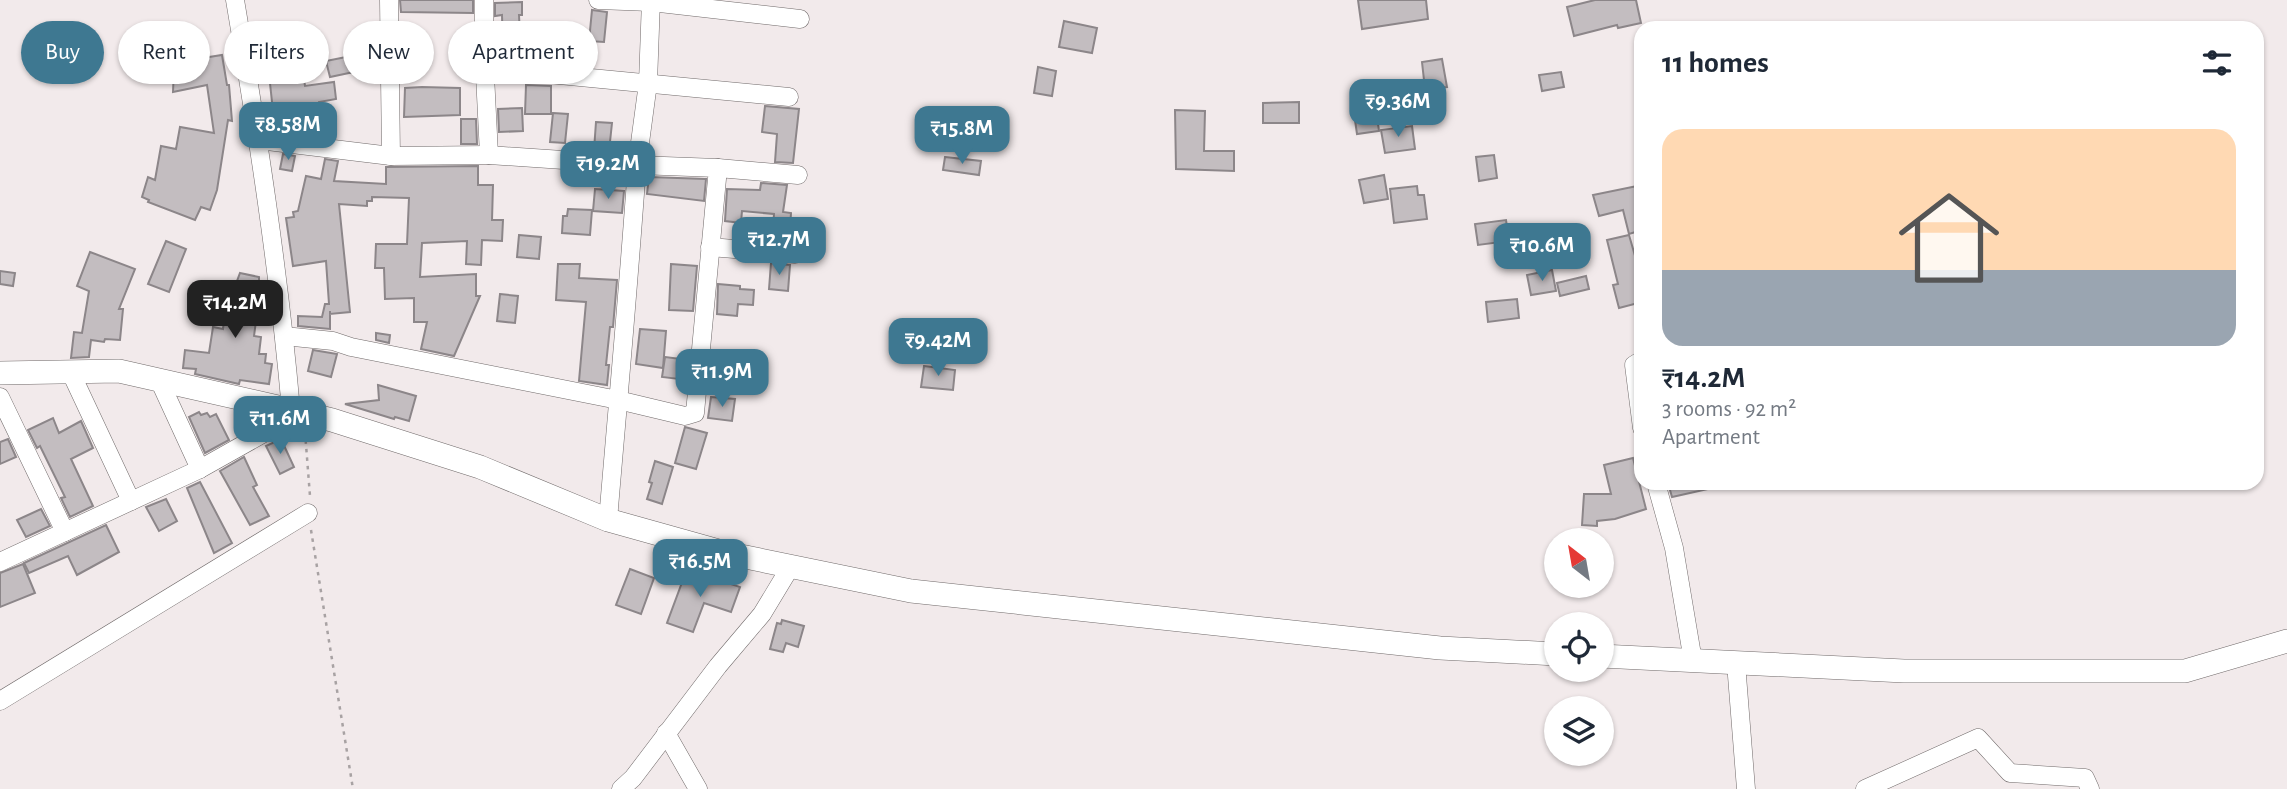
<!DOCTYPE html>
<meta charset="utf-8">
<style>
:root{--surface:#fff;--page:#f6f6f7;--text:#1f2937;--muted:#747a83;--accent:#3e7891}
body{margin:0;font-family:"Alegreya Sans",sans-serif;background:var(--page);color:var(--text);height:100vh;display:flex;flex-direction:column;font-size:26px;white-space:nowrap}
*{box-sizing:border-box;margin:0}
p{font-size:23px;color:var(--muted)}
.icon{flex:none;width:38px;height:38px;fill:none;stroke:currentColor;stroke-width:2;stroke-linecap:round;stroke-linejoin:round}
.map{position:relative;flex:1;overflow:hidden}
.side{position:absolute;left:1634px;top:21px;width:630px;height:469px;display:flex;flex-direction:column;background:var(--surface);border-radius:21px;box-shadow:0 2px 5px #0004}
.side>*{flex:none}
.top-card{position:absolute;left:21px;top:21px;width:665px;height:63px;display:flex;gap:14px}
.needle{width:46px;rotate:329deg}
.buttons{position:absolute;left:1544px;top:528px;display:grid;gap:14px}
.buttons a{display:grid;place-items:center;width:70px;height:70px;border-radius:50%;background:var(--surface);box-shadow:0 2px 5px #0004;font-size:35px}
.price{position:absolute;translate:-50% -60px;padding:0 16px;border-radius:14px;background:var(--accent);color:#fff;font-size:23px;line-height:46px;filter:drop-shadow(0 2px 4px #0008)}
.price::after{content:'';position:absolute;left:50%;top:42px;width:21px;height:16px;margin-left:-10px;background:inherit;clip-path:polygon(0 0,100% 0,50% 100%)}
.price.active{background:#222;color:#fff}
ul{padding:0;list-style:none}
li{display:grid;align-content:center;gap:14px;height:371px;padding:0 28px}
li span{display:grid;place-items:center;height:217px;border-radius:21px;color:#555}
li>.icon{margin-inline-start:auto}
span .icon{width:126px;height:126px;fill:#fffc;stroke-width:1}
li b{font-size:30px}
h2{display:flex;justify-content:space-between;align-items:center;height:84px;padding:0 28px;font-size:30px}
.tag{padding:0 24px;border-radius:32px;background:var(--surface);box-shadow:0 2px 5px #0004;font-size:24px;line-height:63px}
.tag.active{background:var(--accent);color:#fff}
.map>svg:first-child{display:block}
.building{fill:#c3bdc0;stroke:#8c8689;stroke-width:2}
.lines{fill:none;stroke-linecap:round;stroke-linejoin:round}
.minor-casing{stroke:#706a6a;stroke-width:19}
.tertiary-casing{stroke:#706a6a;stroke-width:24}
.path{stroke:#a8a2a3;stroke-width:2.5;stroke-dasharray:3.5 5;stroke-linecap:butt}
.minor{stroke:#fff;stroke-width:18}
.tertiary{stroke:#fff;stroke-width:23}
</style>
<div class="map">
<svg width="2287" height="789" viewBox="0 0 2287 789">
<rect width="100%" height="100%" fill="#f2eaeb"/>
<g class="building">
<polygon points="400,0 473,0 473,13 401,12"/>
<polygon points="1358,0 1426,0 1428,19 1362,29"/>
<polygon points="1595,0 1636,0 1641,23 1618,28 1617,25 1574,36 1567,7"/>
<polygon points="522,2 522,15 519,15 522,78 501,79 501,72 496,73 495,56 503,55 502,15 495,16 495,3"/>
<polygon points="592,10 607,12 604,42 589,41"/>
<polygon points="1064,21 1097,28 1092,53 1059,47"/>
<polygon points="574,40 589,41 587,66 572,65"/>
<polygon points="299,49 305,86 334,82 336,99 319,102 322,136 275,130 267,55"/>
<polygon points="222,55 227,85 229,85 232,121 228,120 217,190 210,210 201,207 195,220 148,202 149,200 142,197 148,177 155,180 161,146 176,149 180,127 214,133 207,85 173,92 174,67 190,63 190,60"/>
<polygon points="378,55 379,71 349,73 330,77 326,61 346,57"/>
<polygon points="1442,59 1447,87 1425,89 1422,62"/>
<polygon points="1038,67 1056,71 1052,96 1034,93"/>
<polygon points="1561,72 1564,87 1542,91 1539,75"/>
<polygon points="526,85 551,86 551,114 525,114"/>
<polygon points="422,87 460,88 460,115 404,117 405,88"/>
<polygon points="1299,102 1299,123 1263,123 1263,103"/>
<polygon points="765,106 799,109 793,163 775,162 777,134 762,132"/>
<polygon points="522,108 523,131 499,132 498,109"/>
<polygon points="1175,110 1205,111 1204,151 1234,151 1234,171 1176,169"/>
<polygon points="1376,110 1379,131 1357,134 1354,113"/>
<polygon points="553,113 568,114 565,143 550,142"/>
<polygon points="461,119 476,119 477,144 461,144"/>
<polygon points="596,122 612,123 609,151 594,150"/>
<polygon points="1412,126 1415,149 1385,153 1381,130"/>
<polygon points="283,154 295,156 292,171 280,169"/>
<polygon points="1494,155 1497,178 1479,181 1476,157"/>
<polygon points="945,157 981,161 979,175 943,170"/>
<polygon points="325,159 338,161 334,181 386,184 386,167 478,166 478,185 493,185 492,220 503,220 502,241 482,240 481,265 466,264 467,241 422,243 420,277 476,274 476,296 480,296 454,356 421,349 427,322 414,322 414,298 385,299 384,268 375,268 376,244 407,244 409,198 372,197 372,201 367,201 367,206 339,204 350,312 330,314 330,311 330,329 298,326 298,316 322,317 325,304 329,304 326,261 293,266 286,218 294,217 293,212 298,211 306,176 321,179"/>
<polygon points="1384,175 1388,199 1364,203 1359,180"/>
<polygon points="649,177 706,179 704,201 647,194"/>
<polygon points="761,183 787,185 783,212 791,213 789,242 772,241 774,214 742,211 741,223 725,221 727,189 760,190"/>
<polygon points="1642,185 1642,230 1629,234 1623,210 1599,216 1593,195"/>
<polygon points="1417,186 1418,195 1424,195 1427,219 1394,223 1390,189"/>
<polygon points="595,189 624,191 622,213 593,211"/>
<polygon points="568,209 592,210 590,235 562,233 563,216 567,216"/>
<polygon points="1506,220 1509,241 1478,245 1475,224"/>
<polygon points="519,235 541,237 539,259 517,257"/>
<polygon points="1629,235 1642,280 1642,302 1619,308 1613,285 1618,284 1607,240"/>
<polygon points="166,241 186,249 169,292 148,284"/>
<polygon points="90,252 135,269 119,309 123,309 120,340 105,339 104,342 91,340 89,357 71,358 74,332 82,333 89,291 77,286"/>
<polygon points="771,263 790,265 788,291 769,289"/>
<polygon points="558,264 580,264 579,278 617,280 613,327 610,327 606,365 609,365 607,385 579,381 586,302 556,300"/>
<polygon points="671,264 697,266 693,311 669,310"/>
<polygon points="1552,270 1556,291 1531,295 1527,275"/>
<polygon points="0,271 15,273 13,286 0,284"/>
<polygon points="240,273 259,277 259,298 254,336 261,337 259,354 266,354 265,363 272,364 269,384 240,380 239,384 195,374 196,369 183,368 185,350 209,353 213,327 223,329 228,289 234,289"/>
<polygon points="1586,276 1589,289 1560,296 1557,283"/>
<polygon points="718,284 740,286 740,289 754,290 753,305 738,304 737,316 717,314"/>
<polygon points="500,294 518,296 515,323 497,321"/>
<polygon points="1517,299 1519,318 1488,322 1486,302"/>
<polygon points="640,329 666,331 663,368 636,364"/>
<polygon points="376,333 390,335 389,343 376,340"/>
<polygon points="313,350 337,354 331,377 308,371"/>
<polygon points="665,357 689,360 687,380 662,377"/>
<polygon points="924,366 955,370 953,390 921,387"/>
<polygon points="378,385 416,396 409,421 395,417 394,419 345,404 379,400"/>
<polygon points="711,397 735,399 732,421 708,418"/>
<polygon points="199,412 201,415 207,413 210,417 216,414 229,440 205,453 189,417"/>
<polygon points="53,418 59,433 81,421 93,448 71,459 93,506 70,517 61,498 65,497 40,446 37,448 28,430"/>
<polygon points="685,427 707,433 696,469 675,463"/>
<polygon points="8,439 16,457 0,464 0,442"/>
<polygon points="281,439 294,467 280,474 266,446"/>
<polygon points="244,457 257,485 253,487 269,516 250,525 220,471"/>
<polygon points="1633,458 1646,509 1615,519 1597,521 1597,526 1582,525 1584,494 1611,494 1604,465"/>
<polygon points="655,461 673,467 662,504 647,499 652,483 649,482"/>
<polygon points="200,482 232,543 214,553 187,488"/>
<polygon points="1668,483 1708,483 1708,489 1672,497"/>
<polygon points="166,499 177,521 159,531 146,507"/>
<polygon points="41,509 50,526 26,537 17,520"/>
<polygon points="106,525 119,552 77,575 68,556 29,573 24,563"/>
<polygon points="23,564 35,593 0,607 0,573"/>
<polygon points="630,569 654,578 641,614 616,605"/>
<polygon points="687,569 740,587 731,612 704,603 693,632 667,623"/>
<polygon points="782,620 804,626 798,647 786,643 783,652 770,649 777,623 781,624"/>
</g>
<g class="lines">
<g class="minor-casing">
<g id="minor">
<polyline points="484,0 484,55 489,155 637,165 648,83 651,0"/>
<polyline points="598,0 651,2 800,19"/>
<polyline points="549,74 789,97"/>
<polyline points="259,140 391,156 389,0"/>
<polyline points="391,156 489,155"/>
<polyline points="718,168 798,175"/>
<polyline points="710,247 795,254"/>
<path d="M284 336 333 341 351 347 618 400 685 416 695 413 718 168 637 165C629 283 618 401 608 520"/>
<polyline points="1642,360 1634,365 1642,428"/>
<polyline points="71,373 131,501"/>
<polyline points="160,382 200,469"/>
<polyline points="0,397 65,532"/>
<polyline points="1656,483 1674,548 1693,661"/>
<path d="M0 562 200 469 280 424 291 410C279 272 258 136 235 0"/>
<polyline points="1736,663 1746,789"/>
<polyline points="0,701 308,513"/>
<polyline points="666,733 698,789"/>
<polyline points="621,789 633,778 718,666 762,614 791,566"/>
<polyline points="1865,789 1978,738 2010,773 2085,778 2090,789"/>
</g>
</g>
<g class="tertiary-casing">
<g id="tertiary">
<polyline points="0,373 119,371 291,410 332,420 480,467 608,520 726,553 911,591 1440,648 1556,654"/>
<polyline points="1601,656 1904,671 2185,671 2287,641"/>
</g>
</g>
<g class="path">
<polyline points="305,432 310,496"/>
<polyline points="311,530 353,789"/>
</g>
<use href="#minor" class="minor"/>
<use href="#tertiary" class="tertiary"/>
</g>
</svg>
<div class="buttons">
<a><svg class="needle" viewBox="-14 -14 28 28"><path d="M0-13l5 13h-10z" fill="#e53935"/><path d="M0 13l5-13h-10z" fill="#747a83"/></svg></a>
<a><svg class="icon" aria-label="locate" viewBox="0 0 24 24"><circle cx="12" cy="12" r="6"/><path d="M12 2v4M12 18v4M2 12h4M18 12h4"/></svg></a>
<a><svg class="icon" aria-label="layers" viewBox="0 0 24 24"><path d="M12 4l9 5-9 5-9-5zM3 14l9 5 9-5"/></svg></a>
</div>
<b class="price" style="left:1398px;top:139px">₹9.36M</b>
<b class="price" style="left:288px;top:162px">₹8.58M</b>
<b class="price" style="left:962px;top:166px">₹15.8M</b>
<b class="price" style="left:608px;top:201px">₹19.2M</b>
<b class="price" style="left:779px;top:277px">₹12.7M</b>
<b class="price" style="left:1542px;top:283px">₹10.6M</b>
<b class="price active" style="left:235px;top:340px">₹14.2M</b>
<b class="price" style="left:938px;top:378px">₹9.42M</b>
<b class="price" style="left:722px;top:409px">₹11.9M</b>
<b class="price" style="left:280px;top:456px">₹11.6M</b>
<b class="price" style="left:700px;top:599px">₹16.5M</b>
<div class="top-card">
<a class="tag active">Buy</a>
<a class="tag">Rent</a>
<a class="tag">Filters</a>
<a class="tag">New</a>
<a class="tag">Apartment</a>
</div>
<section class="side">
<h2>11 homes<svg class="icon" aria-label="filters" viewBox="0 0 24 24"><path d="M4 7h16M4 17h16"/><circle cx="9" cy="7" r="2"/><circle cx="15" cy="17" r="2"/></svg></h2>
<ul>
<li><span style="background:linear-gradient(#ffd9b3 65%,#9aa5b1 0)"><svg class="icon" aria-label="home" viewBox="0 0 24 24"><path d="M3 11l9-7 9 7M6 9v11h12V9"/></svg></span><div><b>₹14.2M</b><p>3 rooms · 92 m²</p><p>Apartment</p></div></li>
</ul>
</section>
</div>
